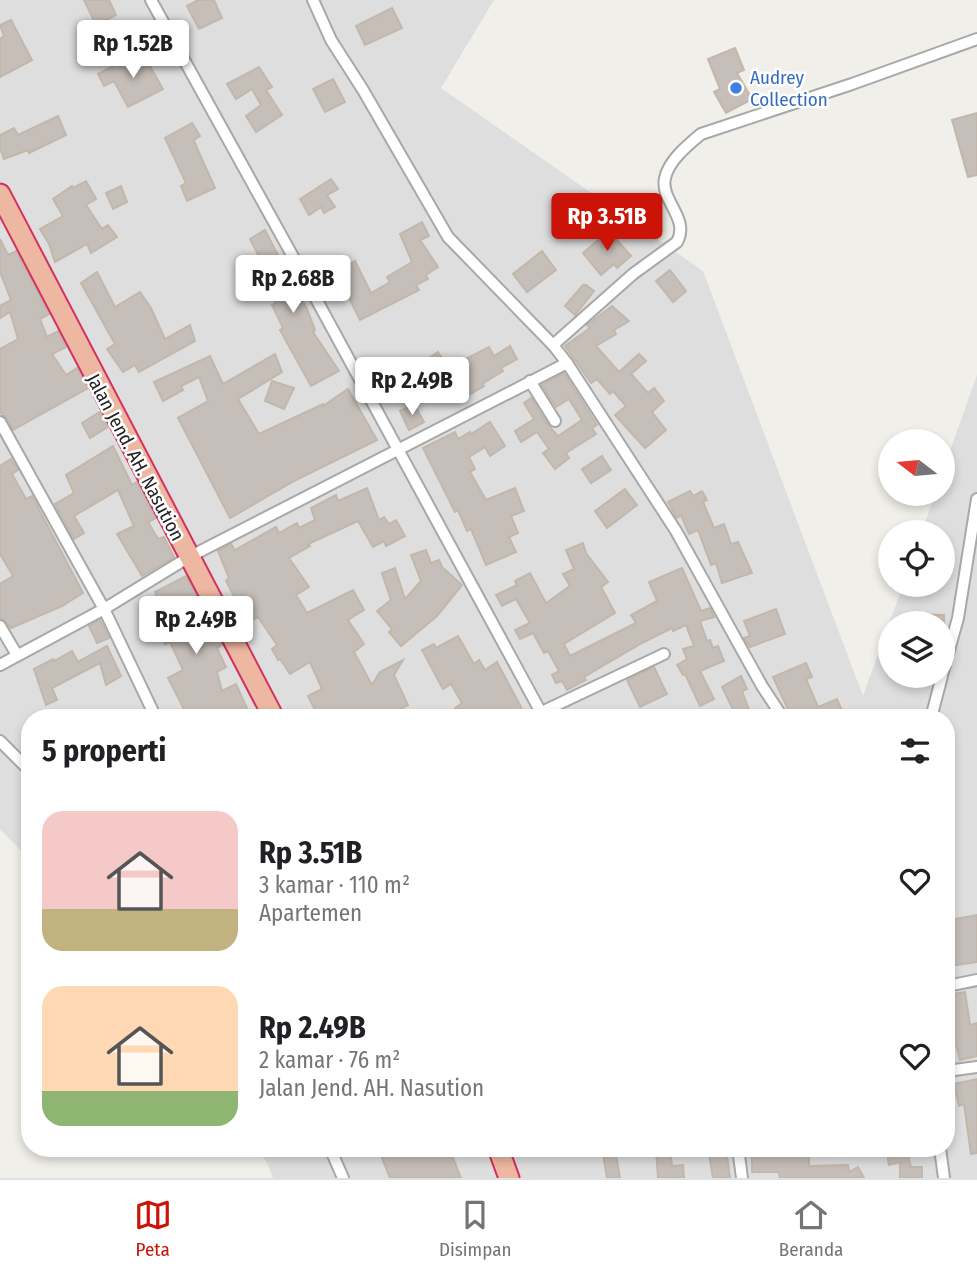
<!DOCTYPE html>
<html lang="id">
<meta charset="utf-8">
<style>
:root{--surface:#fff;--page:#f6f6f6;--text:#202124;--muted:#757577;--line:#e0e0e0;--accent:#cb1308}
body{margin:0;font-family:"Fira Sans Condensed",sans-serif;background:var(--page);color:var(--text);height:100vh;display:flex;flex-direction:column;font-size:26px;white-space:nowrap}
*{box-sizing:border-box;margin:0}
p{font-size:23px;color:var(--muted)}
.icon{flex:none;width:38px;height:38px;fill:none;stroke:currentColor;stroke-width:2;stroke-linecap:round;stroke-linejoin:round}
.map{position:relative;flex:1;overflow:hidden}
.drawer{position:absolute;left:21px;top:709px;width:934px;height:448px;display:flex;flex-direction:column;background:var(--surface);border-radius:28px;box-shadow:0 4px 10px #0003}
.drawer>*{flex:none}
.needle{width:46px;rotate:286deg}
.fabs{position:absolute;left:878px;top:429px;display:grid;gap:14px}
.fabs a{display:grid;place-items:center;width:77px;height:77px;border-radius:50%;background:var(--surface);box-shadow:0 4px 10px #0003;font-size:35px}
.price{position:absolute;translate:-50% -60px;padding:0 16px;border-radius:7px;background:#fff;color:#222;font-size:23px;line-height:46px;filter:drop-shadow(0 2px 4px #0008)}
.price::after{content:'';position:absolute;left:50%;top:42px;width:21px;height:16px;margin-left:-10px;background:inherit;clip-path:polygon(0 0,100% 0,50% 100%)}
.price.on{background:var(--accent);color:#fff}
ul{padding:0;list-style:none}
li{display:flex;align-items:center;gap:21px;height:175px;padding:0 21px}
li span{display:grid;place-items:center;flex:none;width:196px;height:140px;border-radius:21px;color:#555}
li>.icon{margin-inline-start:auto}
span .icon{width:84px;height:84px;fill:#fffc;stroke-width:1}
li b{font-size:30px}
h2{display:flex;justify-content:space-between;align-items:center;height:84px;padding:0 21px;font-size:30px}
.tabs{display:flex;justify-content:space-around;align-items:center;height:98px;border-top:2px solid var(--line);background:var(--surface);font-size:19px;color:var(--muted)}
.tabs a{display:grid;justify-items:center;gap:4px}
.tabs .on{color:var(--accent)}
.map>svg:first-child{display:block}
.residential{fill:#dfdede;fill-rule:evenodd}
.building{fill:#c6beb8;stroke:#c3b7ab;stroke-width:2}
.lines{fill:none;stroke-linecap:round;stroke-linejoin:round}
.minor-casing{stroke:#a8a8a8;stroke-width:14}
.trunk-casing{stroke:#d5305f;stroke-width:23}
.minor{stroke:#fff;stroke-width:10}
.trunk{stroke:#eeb7a2;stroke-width:19}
.shop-dot{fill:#3f7fe0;stroke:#fff;stroke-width:2.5}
.labels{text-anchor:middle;stroke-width:5;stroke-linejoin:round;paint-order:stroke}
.shop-label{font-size:19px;fill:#366cbe;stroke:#fff;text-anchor:start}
.street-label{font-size:19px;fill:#212121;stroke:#fff}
</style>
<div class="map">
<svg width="977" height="1178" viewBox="0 0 977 1178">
<rect width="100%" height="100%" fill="#f1efe9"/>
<path class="residential" d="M0 0H494L441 88 703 271 863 696 903 585 943 584V532H922L935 494H943V471L977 375V1178H273L267 1163 257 1148H947V718H30V860L0 829ZM891 623H943V676H891Z"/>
<g class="building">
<polygon points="84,0 109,0 116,15 96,25"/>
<polygon points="198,0 214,0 222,18 199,29 187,6"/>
<polygon points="392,8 402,28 365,45 356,26"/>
<polygon points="11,20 32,60 0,77 0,39 4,36 0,25"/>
<polygon points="735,48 744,70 737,73 752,99 726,113 714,92 720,89 708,59"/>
<polygon points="143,54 163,89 128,107 114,81 104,86 98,74 128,58 129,62"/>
<polygon points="259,67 272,87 266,90 282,115 256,132 246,116 261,105 252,89 236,99 227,84"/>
<polygon points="333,79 345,102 325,112 313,89"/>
<polygon points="977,113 977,175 968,177 952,120"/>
<polygon points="58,116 66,135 29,153 28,150 4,159 0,148 0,135 14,128 18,135"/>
<polygon points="192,123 200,136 194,140 197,148 215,188 187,201 181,186 186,183 165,138"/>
<polygon points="331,179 338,189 327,195 335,207 324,213 321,207 309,215 300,199"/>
<polygon points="86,181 96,199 86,205 102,229 108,225 117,237 91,253 87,244 55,262 49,244 40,229 63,216 53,199 72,186 73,188"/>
<polygon points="121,186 127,202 113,209 106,193"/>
<polygon points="422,222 429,236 420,240 438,267 426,275 428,279 416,285 419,290 360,320 344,288 341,289 333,274 355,261 371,293 390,282 387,277 412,262 400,234"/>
<polygon points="265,230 280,259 282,258 293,284 307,309 315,330 313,332 339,371 311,386 280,330 283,328 272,305 276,303 261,270 265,268 250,239"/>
<polygon points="609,231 631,256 617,268 614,264 601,275 583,253"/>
<polygon points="0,239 8,255 16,251 49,314 40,319 47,337 58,331 66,347 52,354 66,375 77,368 88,388 13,430 6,418 0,412 0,349 18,339 10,312 0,318 0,306 11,300 0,272"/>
<polygon points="542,251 556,270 527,292 513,274"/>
<polygon points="670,270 686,291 673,302 656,281"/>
<polygon points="97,272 115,307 140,292 151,308 165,339 190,325 195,341 139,372 135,365 123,372 107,349 115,344 81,283"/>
<polygon points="583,285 586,285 594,291 575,315 565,306"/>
<polygon points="612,306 629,321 614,330 616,334 596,346 619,372 639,354 646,361 631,374 648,393 654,388 664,401 652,412 666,430 645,448 615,415 626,406 613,391 610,394 597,379 591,383 565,346 590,328 587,325"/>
<polygon points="510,346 517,359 501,368 503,371 482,384 484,386 469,395 459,379 416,404 409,391 424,383 414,368 438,352 448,368 489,347 494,356"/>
<polygon points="275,354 282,372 238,399 259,434 323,404 323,406 348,389 377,440 296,480 230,518 178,418 208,401 199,377 181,386 183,390 163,401 154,382 210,356 223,384"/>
<polygon points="564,373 597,425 592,428 596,434 566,453 569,458 555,469 543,453 549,449 537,432 521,442 515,431 534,419 524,403 531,398 548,425 558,436 582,420 569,399 556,407 542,385"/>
<polygon points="272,381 294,388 284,409 265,401"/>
<polygon points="414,404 424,422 409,430 400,411"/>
<polygon points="100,412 108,427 90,438 82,423"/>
<polygon points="490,422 505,446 490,456 485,447 469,457 475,469 470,472 486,500 515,488 524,511 511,516 518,533 509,537 516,552 486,565 471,529 467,531 458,510 455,512 423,448 455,432 458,439 470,432 471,434"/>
<polygon points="113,446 132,485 137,482 156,518 148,522 158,539 164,537 174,557 142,576 117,534 134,526 118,490 74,516 84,533 74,539 55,504 74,493 66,475"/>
<polygon points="602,456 611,470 591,483 582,469"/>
<polygon points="11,459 18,470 12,474 26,499 32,496 83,593 62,606 11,628 4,620 0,618 0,584 13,576 0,554 0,466"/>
<polygon points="367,488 379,520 384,517 389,524 396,520 405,536 386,546 384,541 373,547 358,521 308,544 310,546 289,558 309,587 296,595 307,613 353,590 364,610 348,620 364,644 354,652 372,685 380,672 403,660 394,675 408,705 382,718 319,718 308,696 322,689 310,662 290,674 280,659 278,660 272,649 277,645 258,617 252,620 241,600 237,602 226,581 229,578 218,551 231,544 235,550 276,527 279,533 297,523 299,528 315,520 311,508 336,495 338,501"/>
<polygon points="625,489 637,505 607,528 595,511"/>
<polygon points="690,491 693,496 702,491 707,500 703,502 714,528 724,524 731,544 738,542 752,573 722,583 716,563 711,565 698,530 689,534 681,515 677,518 668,502"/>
<polygon points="583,543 586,553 608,582 601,587 615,613 564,644 570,656 636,623 631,615 657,601 649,582 682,568 701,611 710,608 714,617 700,621 707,641 710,640 713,648 718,646 724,661 700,671 714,699 700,706 685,674 683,675 677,665 687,659 683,649 694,646 686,625 673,631 672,628 642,643 584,677 586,680 567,690 562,681 556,683 552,675 559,671 548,651 544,653 533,633 520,639 515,630 530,623 516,599 502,606 496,595 517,585 515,581 530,573 546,603 570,586 563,574 574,569 566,550"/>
<polygon points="426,550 431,563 439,560 442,567 462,585 437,616 401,646 389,632 392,629 377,611 391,600 382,573 395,568 405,599 421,581 411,555"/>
<polygon points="186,576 222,645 217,648 226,667 217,672 222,691 236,684 250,715 245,718 168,718 184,709 168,678 183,670 170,642 165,644 160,629 162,628 155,611 162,608 155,592"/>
<polygon points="776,609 785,634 750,647 744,638 750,636 744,621"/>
<polygon points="914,614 944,615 944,623 913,623"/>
<polygon points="100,620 109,638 97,643 89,626"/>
<polygon points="458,636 474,664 479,660 485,670 497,662 520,705 523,714 521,718 460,718 455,708 462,703 451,684 443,689 422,650 434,644 436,648"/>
<polygon points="107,646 121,676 106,685 100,663 52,688 57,700 46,705 34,669 53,659 54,661 72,651 78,662"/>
<polygon points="806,663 812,677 806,679 818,707 837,699 845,718 795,718 807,712 806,710 791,716 773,677"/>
<polygon points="654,667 667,694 640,707 627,680"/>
<polygon points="741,676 747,689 742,691 752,718 737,718 722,687"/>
<polygon points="977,915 977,962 955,965 949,920"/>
<polygon points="965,992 970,1025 977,1023 977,1056 960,1060 956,1045 948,1047 950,1023 947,1024 947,995"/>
<polygon points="977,1079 977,1153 971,1154 964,1104 959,1106 954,1084"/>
<polygon points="378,1148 449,1148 461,1178 390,1178"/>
<polygon points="602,1148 615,1148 620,1178 607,1178"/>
<polygon points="656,1148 670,1148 672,1166 683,1165 684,1178 658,1178"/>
<polygon points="708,1148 726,1148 730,1178 713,1178"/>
<polygon points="752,1148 809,1148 809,1166 848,1165 849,1172 858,1167 864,1178 780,1178 779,1172 752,1172"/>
<polygon points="899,1148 906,1148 911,1167 922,1167 922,1178 900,1178 900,1162 889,1165 887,1154 899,1152"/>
</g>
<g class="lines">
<g class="minor-casing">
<g id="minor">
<polyline points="151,0 302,273 544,718"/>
<polyline points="313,0 331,40 363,90 448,237 553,345 567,363 676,531 762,686 783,718"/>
<path d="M553 345 633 274 677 242C690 218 660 201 665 178 669 160 688 145 701 134L852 84 977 39"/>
<polyline points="530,381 555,421"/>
<polyline points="0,422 104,609 156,718"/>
<polyline points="0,626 17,655"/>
<polyline points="0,665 104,609 189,557 567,363"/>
<polyline points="943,672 958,618 977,499"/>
<polyline points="529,718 664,654"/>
<polyline points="931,718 942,676"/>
<polyline points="0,741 30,771"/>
<polyline points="947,986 977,980"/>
<polyline points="947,1071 977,1067"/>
<polyline points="330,1148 343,1178"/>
<polyline points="738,1148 742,1178"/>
<polyline points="940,1148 944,1178"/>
</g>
</g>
<g class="trunk-casing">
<g id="trunk">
<polyline points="0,194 274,718"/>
<polyline points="498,1148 509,1178"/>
</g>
</g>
<use href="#minor" class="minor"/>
<use href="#trunk" class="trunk"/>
</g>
<circle class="shop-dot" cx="736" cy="88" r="7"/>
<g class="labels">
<g class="shop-label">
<text x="750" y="84">Audrey<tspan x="750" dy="22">Collection</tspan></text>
</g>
<g class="street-label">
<text transform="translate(136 457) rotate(62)" y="7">Jalan Jend. AH. Nasution</text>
</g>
</g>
</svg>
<div class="fabs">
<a><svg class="needle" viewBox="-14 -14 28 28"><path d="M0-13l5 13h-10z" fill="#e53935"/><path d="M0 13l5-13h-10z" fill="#757577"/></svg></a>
<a><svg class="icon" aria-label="locate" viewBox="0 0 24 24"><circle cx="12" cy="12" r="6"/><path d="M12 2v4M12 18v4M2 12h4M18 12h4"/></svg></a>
<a><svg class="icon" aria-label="layers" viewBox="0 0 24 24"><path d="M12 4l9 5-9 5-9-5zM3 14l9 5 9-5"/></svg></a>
</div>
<b class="price" style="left:133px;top:80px">Rp 1.52B</b>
<b class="price on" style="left:607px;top:253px">Rp 3.51B</b>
<b class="price" style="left:293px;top:315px">Rp 2.68B</b>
<b class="price" style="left:412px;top:417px">Rp 2.49B</b>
<b class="price" style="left:196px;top:656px">Rp 2.49B</b>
<section class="drawer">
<h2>5 properti<svg class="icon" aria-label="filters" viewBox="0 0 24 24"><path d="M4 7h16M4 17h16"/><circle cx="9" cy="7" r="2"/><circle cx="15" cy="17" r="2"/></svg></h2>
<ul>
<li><span style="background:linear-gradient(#f6c9c9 70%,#c2b280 0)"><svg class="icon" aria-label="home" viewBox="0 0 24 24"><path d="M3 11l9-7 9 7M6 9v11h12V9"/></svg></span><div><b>Rp 3.51B</b><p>3 kamar · 110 m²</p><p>Apartemen</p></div><svg class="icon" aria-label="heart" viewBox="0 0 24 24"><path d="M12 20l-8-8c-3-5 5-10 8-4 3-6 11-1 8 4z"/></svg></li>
<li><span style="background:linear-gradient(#ffd9b3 75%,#8fb573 0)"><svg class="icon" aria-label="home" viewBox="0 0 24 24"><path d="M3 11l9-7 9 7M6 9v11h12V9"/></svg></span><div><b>Rp 2.49B</b><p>2 kamar · 76 m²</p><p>Jalan Jend. AH. Nasution</p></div><svg class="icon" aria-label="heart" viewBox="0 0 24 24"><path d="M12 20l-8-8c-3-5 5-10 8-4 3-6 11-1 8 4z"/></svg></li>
</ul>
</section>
</div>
<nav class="tabs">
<a class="on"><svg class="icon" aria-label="map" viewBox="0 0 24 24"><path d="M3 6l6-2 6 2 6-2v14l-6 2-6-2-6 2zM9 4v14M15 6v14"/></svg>Peta</a>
<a><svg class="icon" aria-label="saved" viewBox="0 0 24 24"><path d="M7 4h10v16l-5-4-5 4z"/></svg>Disimpan</a>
<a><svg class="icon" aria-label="home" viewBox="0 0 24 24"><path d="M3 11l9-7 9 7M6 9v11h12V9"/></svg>Beranda</a>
</nav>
